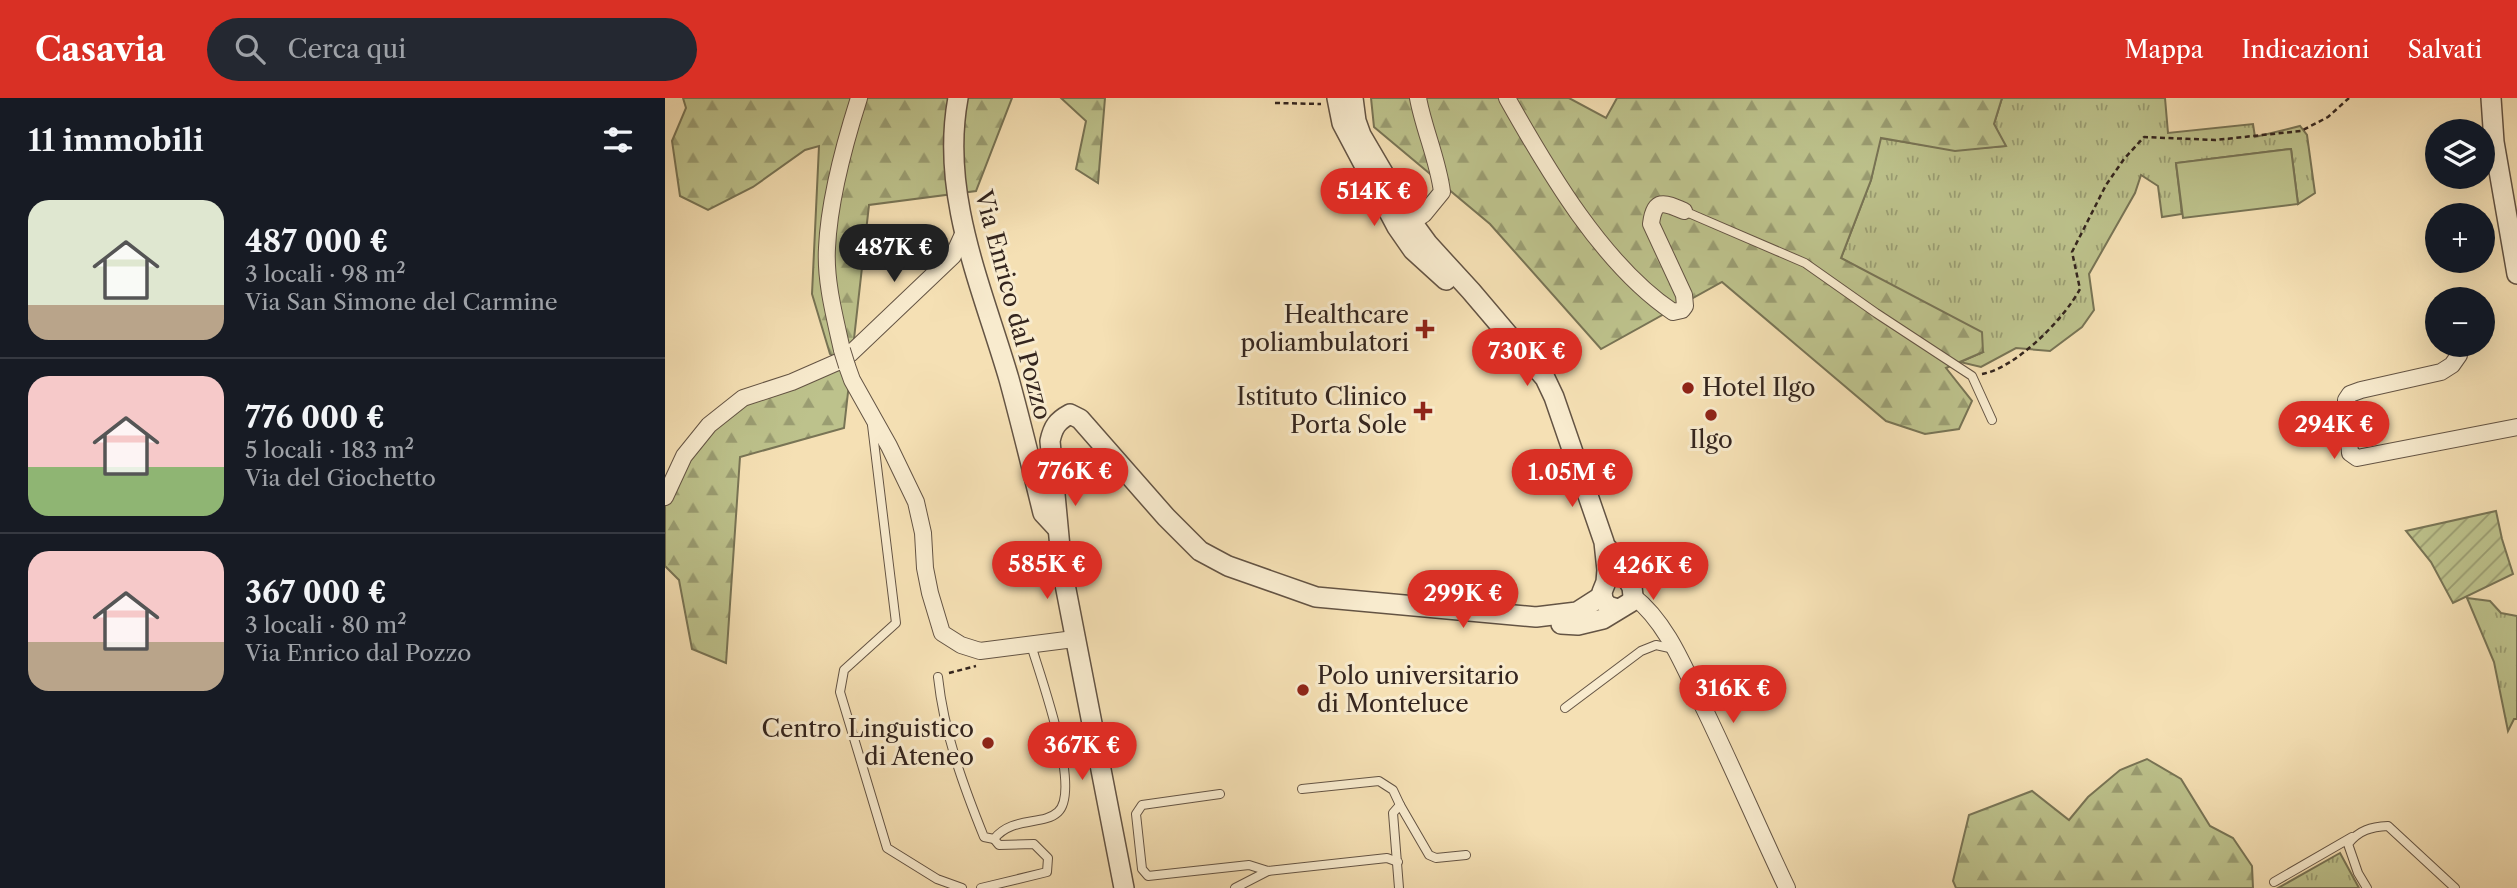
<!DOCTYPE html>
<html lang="it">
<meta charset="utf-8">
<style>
:root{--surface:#171b24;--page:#242831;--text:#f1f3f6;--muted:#9ea1a6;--line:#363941;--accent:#d93025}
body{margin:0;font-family:"Libre Caslon Text",serif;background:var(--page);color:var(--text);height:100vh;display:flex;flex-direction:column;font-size:26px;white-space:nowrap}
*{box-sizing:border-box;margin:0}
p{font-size:23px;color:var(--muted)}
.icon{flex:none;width:38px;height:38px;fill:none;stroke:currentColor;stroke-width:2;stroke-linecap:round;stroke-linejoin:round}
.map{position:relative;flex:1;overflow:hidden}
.panel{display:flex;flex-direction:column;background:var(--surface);width:665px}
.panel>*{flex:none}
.fabs{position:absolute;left:1760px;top:21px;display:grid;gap:14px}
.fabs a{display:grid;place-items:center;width:70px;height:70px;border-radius:50%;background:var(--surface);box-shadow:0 7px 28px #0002;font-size:35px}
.price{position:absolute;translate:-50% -60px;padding:0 16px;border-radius:24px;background:var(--accent);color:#fff;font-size:23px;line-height:46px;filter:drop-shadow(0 2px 4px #0008)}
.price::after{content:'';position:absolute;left:50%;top:42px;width:21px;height:16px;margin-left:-10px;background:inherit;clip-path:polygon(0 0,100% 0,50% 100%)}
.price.on{background:#222;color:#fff}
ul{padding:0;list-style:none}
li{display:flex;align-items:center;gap:21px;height:175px;padding:0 28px}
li+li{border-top:2px solid var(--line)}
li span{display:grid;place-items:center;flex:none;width:196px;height:140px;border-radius:21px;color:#555}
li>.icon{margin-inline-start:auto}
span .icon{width:84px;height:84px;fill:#fffc;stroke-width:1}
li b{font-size:30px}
h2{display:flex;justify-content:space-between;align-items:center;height:84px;padding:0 28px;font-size:30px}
header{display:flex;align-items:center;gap:42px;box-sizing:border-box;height:98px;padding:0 35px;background:var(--accent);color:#fff}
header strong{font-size:33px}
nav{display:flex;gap:38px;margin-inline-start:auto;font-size:24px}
.search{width:490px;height:63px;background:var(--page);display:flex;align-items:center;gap:18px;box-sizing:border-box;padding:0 24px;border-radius:38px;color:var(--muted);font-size:26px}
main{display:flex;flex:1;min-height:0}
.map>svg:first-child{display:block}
.grass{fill:url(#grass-tufts);stroke:#787455;stroke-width:2}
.forest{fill:url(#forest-firs);stroke:#787455;stroke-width:2}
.park{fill:#bdc28c;stroke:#787455;stroke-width:2}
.garden{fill:url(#garden-furrows);stroke:#787455;stroke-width:2}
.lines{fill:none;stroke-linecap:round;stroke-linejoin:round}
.service-casing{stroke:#645444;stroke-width:10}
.minor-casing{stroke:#645444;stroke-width:18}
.tertiary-casing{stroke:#645444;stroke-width:22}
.path{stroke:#34251e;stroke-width:2.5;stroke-dasharray:5 3.5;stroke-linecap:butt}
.service{stroke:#f8ebce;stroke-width:8}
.minor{stroke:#f8ebce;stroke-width:16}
.tertiary{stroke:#f8ebce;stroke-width:19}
.minor-bridge-casing{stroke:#645444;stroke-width:18;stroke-linecap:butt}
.minor-bridge{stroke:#f8ebce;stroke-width:16}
.poi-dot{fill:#8f2418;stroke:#f8ebce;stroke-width:2.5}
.labels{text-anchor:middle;stroke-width:6;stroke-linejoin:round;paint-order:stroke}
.street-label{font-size:24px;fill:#34251e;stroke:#f8ebce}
.poi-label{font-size:24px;fill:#34251e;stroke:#f8ebce;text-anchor:end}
</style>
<header>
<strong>Casavia</strong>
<div class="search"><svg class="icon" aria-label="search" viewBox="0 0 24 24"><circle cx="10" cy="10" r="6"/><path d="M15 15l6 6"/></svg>Cerca qui</div>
<nav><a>Mappa</a><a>Indicazioni</a><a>Salvati</a></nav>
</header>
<main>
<section class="panel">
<h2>11 immobili<svg class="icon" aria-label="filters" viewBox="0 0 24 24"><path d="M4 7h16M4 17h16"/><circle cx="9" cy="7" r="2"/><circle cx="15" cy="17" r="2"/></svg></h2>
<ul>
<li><span style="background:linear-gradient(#dfe7d0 75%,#b9a48a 0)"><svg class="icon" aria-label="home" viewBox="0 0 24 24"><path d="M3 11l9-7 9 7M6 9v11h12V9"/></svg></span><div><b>487 000 €</b><p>3 locali · 98 m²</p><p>Via San Simone del Carmine</p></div></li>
<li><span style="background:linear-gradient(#f6c9c9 65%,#8fb573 0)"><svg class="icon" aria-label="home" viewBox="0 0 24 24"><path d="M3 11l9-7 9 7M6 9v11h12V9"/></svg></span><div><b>776 000 €</b><p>5 locali · 183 m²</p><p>Via del Giochetto</p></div></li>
<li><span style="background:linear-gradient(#f6c9c9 65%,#b9a48a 0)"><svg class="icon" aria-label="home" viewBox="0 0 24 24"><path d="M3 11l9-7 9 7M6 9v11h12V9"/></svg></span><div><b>367 000 €</b><p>3 locali · 80 m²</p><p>Via Enrico dal Pozzo</p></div></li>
</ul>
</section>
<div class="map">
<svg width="1852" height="790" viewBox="0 0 1852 790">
<defs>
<pattern id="grass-tufts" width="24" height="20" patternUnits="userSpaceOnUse" patternTransform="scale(1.75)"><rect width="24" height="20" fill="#bdc28c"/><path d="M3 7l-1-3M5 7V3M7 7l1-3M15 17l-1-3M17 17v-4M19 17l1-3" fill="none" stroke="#9a9d72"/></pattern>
<pattern id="forest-firs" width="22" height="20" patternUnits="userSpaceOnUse" patternTransform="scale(1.75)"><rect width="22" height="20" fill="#bdc28c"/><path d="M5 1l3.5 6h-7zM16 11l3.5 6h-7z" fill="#9a9d72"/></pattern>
<pattern id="garden-furrows" width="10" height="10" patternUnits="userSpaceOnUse" patternTransform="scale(1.75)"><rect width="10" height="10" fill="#bdc28c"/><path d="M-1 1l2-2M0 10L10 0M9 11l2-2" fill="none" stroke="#9a9d72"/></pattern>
</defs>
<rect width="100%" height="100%" fill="#f5e0b4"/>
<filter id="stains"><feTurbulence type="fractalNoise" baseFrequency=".00286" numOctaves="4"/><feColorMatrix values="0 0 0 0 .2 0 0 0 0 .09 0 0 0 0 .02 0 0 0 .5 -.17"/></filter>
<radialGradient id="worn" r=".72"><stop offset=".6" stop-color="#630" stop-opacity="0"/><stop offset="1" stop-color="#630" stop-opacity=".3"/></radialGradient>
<g class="grass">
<polygon points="1337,0 1500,0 1503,35 1588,26 1590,39 1635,28 1642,37 1650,95 1633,106 1626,51 1511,65 1517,116 1497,119 1493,88 1476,77 1470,95 1424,176 1429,212 1417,229 1385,253 1351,250 1316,269 1295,264 1318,254 1235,193 1176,160 1206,82 1215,40 1290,52 1340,48 1329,26"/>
<polygon points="1802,500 1825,503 1836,515 1852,518 1852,621 1849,621 1843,633 1829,564"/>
<polygon points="1675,755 1694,790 1613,790"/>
</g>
<g class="forest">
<polygon points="18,0 347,0 311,93 204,107 179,330 75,359 61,565 27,551 14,482 0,468 0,399 19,358 78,300 174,263 165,256 147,196 154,48 140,52 88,89 43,112 15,98 7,43 21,10"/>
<polygon points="396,0 440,0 433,85 411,71 421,23"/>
<polygon points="706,0 904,0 941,20 952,0 1337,0 1329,26 1341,48 1290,53 1216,40 1206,82 1176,160 1317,234 1318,254 1281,270 1307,303 1294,331 1260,336 1221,323 1057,184 936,251 825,126 709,29"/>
<polygon points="1482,661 1516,681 1545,728 1568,740 1587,768 1588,790 1291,790 1288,783 1304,717 1367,693 1404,722 1423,699 1455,672"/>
</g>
<polygon class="park" points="1626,51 1633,106 1518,120 1511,65"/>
<polygon class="garden" points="1831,413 1837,441 1848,476 1788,505 1766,464 1741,433"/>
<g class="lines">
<g class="service-casing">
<g id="service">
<polyline points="1019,113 1140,165 1211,215 1307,278 1327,322"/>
<polyline points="207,327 231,525 179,572 175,594 222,750 272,781 297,790"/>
<path d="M273 579C279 635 298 687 319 739L329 741"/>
<polyline points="900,610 976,553 991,547 1009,551"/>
<polyline points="637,691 714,683 728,692 735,707"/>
<polyline points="555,696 477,707 471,716 477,771 483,778 584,767 603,773 722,760 733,764"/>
<polyline points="1609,784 1687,739"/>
<path d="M316 790 382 774 383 760 369 746 334 747 329 741C347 718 378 728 393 714 417 692 375 577 366 547"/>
<polyline points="570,790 603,773"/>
<polyline points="734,790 728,715 735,707 764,757 771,760 801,757"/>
<path d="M1702 790 1693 775 1683 746C1694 732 1706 729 1723 728L1790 790"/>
</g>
</g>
<g class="minor-casing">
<g id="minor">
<path d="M842 0C883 73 938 167 1008 214L1017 212 1020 208 1019 197 986 126C989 100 999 104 1019 113"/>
<path d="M747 124 759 116 777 94C773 62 759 32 753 0"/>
<polyline points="1791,247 1794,257 1787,267 1776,274 1696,292 1685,296 1681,302 1685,355 1692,360 1852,329"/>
<path d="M177 252C170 220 160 183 162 150 164 104 180 44 194 0"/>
<polyline points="185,256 288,158 299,134"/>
<polyline points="182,268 187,282 224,348 251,404 258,435 260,470 265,495 277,535 296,547 315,553 409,541"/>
<polyline points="0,399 19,358 44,327 78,300 127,284 175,263"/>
<path d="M968 498C1000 523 1017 564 1034 600 1065 663 1092 727 1122 790"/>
</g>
</g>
<g class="tertiary-casing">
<g id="tertiary">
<path d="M293 0C275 97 317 189 344 281 356 325 367 370 378 415L391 429"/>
<polyline points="672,0 677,25 732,129 748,152 781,182"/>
<polyline points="688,0 691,23 696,37 747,124 763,146 806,193 880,280 889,299 939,444 942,472 941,484 937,494 938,502 943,508 953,511"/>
<polyline points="1826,0 1829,44 1852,176"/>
<polyline points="896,526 913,527 938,521 966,504 968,498 967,489 943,451"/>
<path d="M459 790 397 471 385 343C388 329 392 323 405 316L415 321 501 419 535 453 563 468 651 499 871 519 912 514 937 498"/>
</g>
</g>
<g class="path">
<polyline points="610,5 656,6"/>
<path d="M1317 276C1351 270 1399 221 1415 191L1407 154 1441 87 1459 61 1479 39 1550 42 1636 33 1663 19 1684 0"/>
<polyline points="405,371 415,362 426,359"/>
<polyline points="284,575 311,568"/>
</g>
<use href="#service" class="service"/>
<use href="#minor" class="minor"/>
<use href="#tertiary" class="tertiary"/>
<g class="minor-bridge-casing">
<polyline id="minor-bridge" points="177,252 182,268"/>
</g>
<use href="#minor-bridge" class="minor-bridge"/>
</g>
<g class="poi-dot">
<path d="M756.5 220.5h7v7h7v7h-7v7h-7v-7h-7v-7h7z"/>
<circle cx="1023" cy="290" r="7"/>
<path d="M754.5 302.5h7v7h7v7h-7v7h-7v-7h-7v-7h7z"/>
<circle cx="1046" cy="317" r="7"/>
<circle cx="638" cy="592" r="7"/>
<circle cx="323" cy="645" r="7"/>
</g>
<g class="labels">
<g class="street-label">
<text transform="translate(348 207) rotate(75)" y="8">Via Enrico dal Pozzo</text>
</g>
<g class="poi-label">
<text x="744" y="225">Healthcare<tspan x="744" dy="28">poliambulatori</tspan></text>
<text x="1037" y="298" text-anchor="start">Hotel Ilgo</text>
<text x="742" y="307">Istituto Clinico<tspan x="742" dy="28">Porta Sole</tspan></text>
<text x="1046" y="350" text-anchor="middle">Ilgo</text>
<text x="652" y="586" text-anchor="start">Polo universitario<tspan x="652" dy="28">di Monteluce</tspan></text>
<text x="309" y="639">Centro Linguistico<tspan x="309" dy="28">di Ateneo</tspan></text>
</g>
</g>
<rect width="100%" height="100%" filter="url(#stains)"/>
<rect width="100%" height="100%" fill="url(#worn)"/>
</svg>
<div class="fabs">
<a><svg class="icon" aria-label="layers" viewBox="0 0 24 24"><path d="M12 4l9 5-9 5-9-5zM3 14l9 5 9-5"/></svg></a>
<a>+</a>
<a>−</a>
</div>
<b class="price" style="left:709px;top:130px">514K €</b>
<b class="price on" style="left:229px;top:186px">487K €</b>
<b class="price" style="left:862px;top:290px">730K €</b>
<b class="price" style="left:1669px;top:363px">294K €</b>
<b class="price" style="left:410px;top:410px">776K €</b>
<b class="price" style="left:907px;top:411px">1.05M €</b>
<b class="price" style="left:382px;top:503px">585K €</b>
<b class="price" style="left:988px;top:504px">426K €</b>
<b class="price" style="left:798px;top:532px">299K €</b>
<b class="price" style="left:1068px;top:627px">316K €</b>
<b class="price" style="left:417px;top:684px">367K €</b>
</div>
</main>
